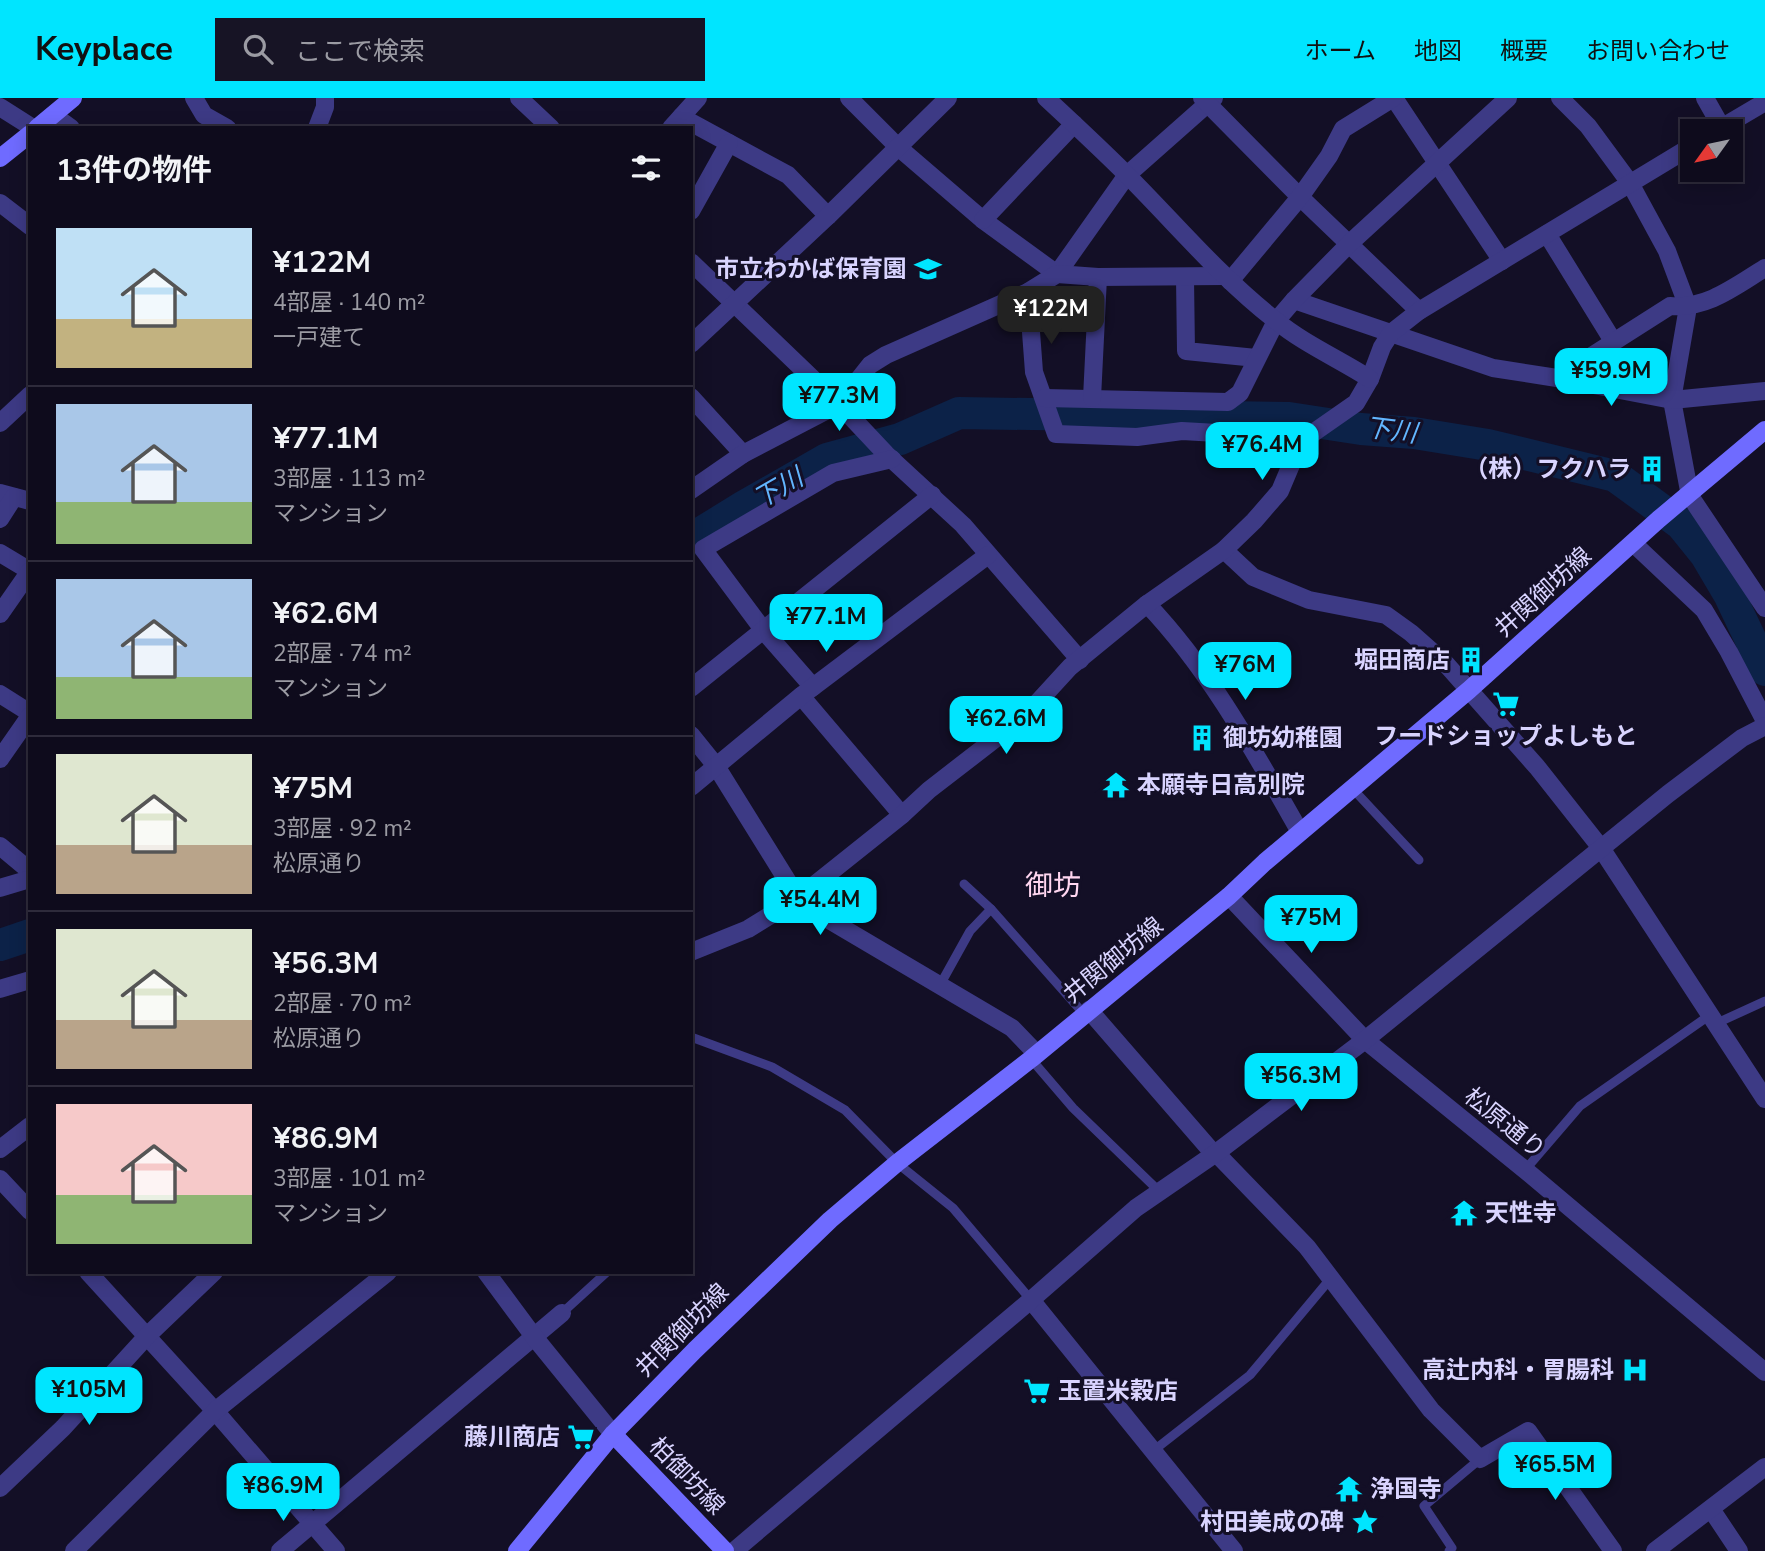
<!DOCTYPE html>
<html lang="ja">
<meta charset="utf-8">
<style>
:root{--surface:#0e0b1c;--page:#171425;--text:#f1f3f6;--muted:#9b9ba3;--line:#2e2b3b;--accent:#00e5ff}
body{margin:0;font-family:"Nunito Sans","Noto Sans JP",sans-serif;background:var(--page);color:var(--text);height:100vh;display:flex;flex-direction:column;font-size:26px;white-space:nowrap}
*{box-sizing:border-box;margin:0}
p{font-size:23px;color:var(--muted)}
.icon{flex:none;width:38px;height:38px;fill:none;stroke:currentColor;stroke-width:2;stroke-linecap:round;stroke-linejoin:round}
.map{position:relative;flex:1;overflow:hidden}
.side{position:absolute;left:28px;top:28px;width:665px;height:1148px;display:flex;flex-direction:column;background:var(--surface);border-radius:0px;box-shadow:0 4px 18px #0003,0 0 0 2px var(--line)}
.side>*{flex:none}
.needle{width:46px;rotate:237deg}
.tools{position:absolute;left:1680px;top:21px;display:grid;gap:14px}
.tools a{display:grid;place-items:center;width:63px;height:63px;border-radius:0px;background:var(--surface);box-shadow:0 4px 18px #0003,0 0 0 2px var(--line);font-size:35px}
.price{position:absolute;translate:-50% -60px;padding:0 16px;border-radius:14px;background:var(--accent);color:#111;font-size:23px;line-height:46px;filter:drop-shadow(0 2px 4px #0008)}
.price::after{content:'';position:absolute;left:50%;top:42px;width:21px;height:16px;margin-left:-10px;background:inherit;clip-path:polygon(0 0,100% 0,50% 100%)}
.price.current{background:#222;color:#fff}
ul{padding:0;list-style:none}
li{display:flex;align-items:center;gap:21px;height:175px;padding:0 28px}
li+li{border-top:2px solid var(--line)}
li span{display:grid;place-items:center;flex:none;width:196px;height:140px;border-radius:0px;color:#555}
li>.icon{margin-inline-start:auto}
span .icon{width:84px;height:84px;fill:#fffc;stroke-width:1}
li b{font-size:30px}
h2{display:flex;justify-content:space-between;align-items:center;height:84px;padding:0 28px;font-size:30px}
header{display:flex;align-items:center;gap:42px;box-sizing:border-box;height:98px;padding:0 35px;background:var(--accent);color:#111}
header strong{font-size:33px}
nav{display:flex;gap:38px;margin-inline-start:auto;font-size:24px}
.search{width:490px;height:63px;background:var(--page);display:flex;align-items:center;gap:18px;box-sizing:border-box;padding:0 24px;border-radius:0px;color:var(--muted);font-size:26px}
.map>svg:first-child{display:block}
.lines{fill:none;stroke-linecap:round;stroke-linejoin:round}
.river{stroke:#0c2248;stroke-width:32}
.service{stroke:#3d3a85;stroke-width:9}
.minor{stroke:#3d3a85;stroke-width:18}
.tertiary{stroke:#3d3a85;stroke-width:18}
.secondary{stroke:#6f6bff;stroke-width:18}
.labels{text-anchor:middle;stroke-width:6;stroke-linejoin:round;paint-order:stroke}
.poi-label{font-size:24px;font-weight:bold;fill:#d9d4ff;stroke:#130f26;text-anchor:end}
.street-label{font-size:24px;fill:#d9d4ff;stroke:#130f26}
.water-label{font-size:26px;font-style:italic;fill:#62b6ff;stroke:#130f26}
.quarter-label{font-size:28px;fill:#ffd6f0;stroke:#130f26}
</style>
<header>
<strong>Keyplace</strong>
<div class="search"><svg class="icon" aria-label="search" viewBox="0 0 24 24"><circle cx="10" cy="10" r="6"/><path d="M15 15l6 6"/></svg>ここで検索</div>
<nav><a>ホーム</a><a>地図</a><a>概要</a><a>お問い合わせ</a></nav>
</header>
<div class="map">
<svg width="1765" height="1453" viewBox="0 0 1765 1453">
<rect width="100%" height="100%" fill="#130f26"/>
<g class="lines">
<g class="river">
<polyline points="691,441 743,409 827,361 900,341 959,315 1289,320 1361,331 1414,335 1488,347 1615,378 1681,426 1706,457 1729,496 1765,572"/>
<polyline points="0,847 30,837"/>
</g>
<g class="service">
<polyline points="1352,690 1419,762"/>
<polyline points="964,786 991,811 1084,916"/>
<polyline points="940,887 970,833 991,811"/>
<polyline points="1715,926 1765,903"/>
<polyline points="691,939 772,969 845,1012 897,1065 953,1110 1031,1202"/>
<polyline points="1031,961 1073,1010 1161,1095"/>
<polyline points="1525,1072 1580,1008 1710,917"/>
<polyline points="562,1215 607,1174"/>
<polyline points="1153,1353 1250,1277 1331,1180"/>
<polyline points="1449,1453 1452,1450 1424,1408 1480,1361"/>
</g>
<g class="minor">
<polyline points="194,0 204,17 227,30"/>
<polyline points="519,0 551,30"/>
<polyline points="849,0 898,49 983,122 1057,176 1127,77 1214,0"/>
<polyline points="1202,0 1300,99 1419,213"/>
<polyline points="1394,0 1502,163"/>
<polyline points="1560,0 1588,28 1630,85 1667,153 1688,209 1672,302 1690,398 1765,510"/>
<polyline points="1705,0 1722,30"/>
<polyline points="0,9 33,30"/>
<polyline points="53,17 71,30"/>
<polyline points="681,19 788,77 828,118"/>
<polyline points="317,30 325,9 325,0"/>
<polyline points="671,30 698,0"/>
<polyline points="1716,33 1765,4"/>
<polyline points="0,105 30,128"/>
<polyline points="691,113 729,45"/>
<polyline points="983,122 1074,26"/>
<polyline points="1547,136 1613,243"/>
<polyline points="691,164 839,306 886,356 963,427 1080,562"/>
<polyline points="1185,180 1186,253 1256,260"/>
<polyline points="1230,183 1300,99 1329,58 1343,31 1393,0"/>
<polyline points="1028,194 1034,274 1056,336 1137,339 1182,333 1270,338 1299,348"/>
<path d="M1294 202 1493 270 1557 280 1670 208C1707 211 1734 189 1765 170"/>
<polyline points="691,246 828,118 948,0"/>
<polyline points="1557,280 1672,302 1765,293"/>
<polyline points="691,299 743,356"/>
<polyline points="1044,300 1228,304 1240,295 1276,223 1294,202 1350,145 1508,0"/>
<polyline points="1092,300 1098,179"/>
<polyline points="0,325 30,297"/>
<polyline points="691,392 743,356 839,306 870,267 886,257 1028,194 1057,176 1098,179 1224,178"/>
<polyline points="0,395 30,403"/>
<polyline points="0,421 14,399"/>
<polyline points="1634,446 1704,512 1729,554 1765,623"/>
<polyline points="1224,452 1253,479 1309,502 1386,517 1411,535 1446,566 1537,669 1601,750 1765,1001"/>
<polyline points="0,455 30,473"/>
<path d="M1147 506C1210 572 1255 655 1300 734"/>
<polyline points="0,516 30,473"/>
<polyline points="813,589 764,533 703,451 833,375 892,361"/>
<polyline points="691,590 932,397"/>
<polyline points="0,596 30,615"/>
<polyline points="801,598 902,717"/>
<polyline points="691,637 716,668 798,800 819,816 1012,930 1037,956"/>
<polyline points="0,661 30,618"/>
<polyline points="691,689 801,598 988,457"/>
<polyline points="0,748 30,773"/>
<polyline points="0,790 30,781"/>
<polyline points="1229,798 1365,942 1530,1076 1765,1274"/>
<polyline points="691,854 748,831 798,800 902,717 929,692 1026,617 1070,569 1147,506 1224,452 1254,423 1280,393 1299,348 1313,335 1356,305 1370,281 1382,249 1391,235 1419,213 1692,48"/>
<polyline points="0,891 30,882"/>
<polyline points="1089,912 1214,1056"/>
<polyline points="0,1051 30,1028"/>
<polyline points="1216,1055 1307,1149 1431,1312 1480,1361 1528,1333 1613,1453"/>
<polyline points="0,1081 30,1113"/>
<polyline points="88,1174 215,1313 336,1453"/>
<polyline points="1031,1202 1234,1453"/>
<polyline points="0,1390 63,1330 147,1238 214,1174"/>
<polyline points="1711,1411 1739,1453"/>
<polyline points="74,1453 215,1313 388,1174"/>
<polyline points="280,1453 562,1215"/>
<polyline points="734,1453 1031,1202 1136,1110 1216,1055 1365,942 1668,696 1742,640 1765,628"/>
<polyline points="1655,1453 1765,1369"/>
</g>
<g class="tertiary">
<path d="M1046 0C1073 25 1101 51 1127 77 1176 126 1220 179 1275 222 1304 246 1339 261 1370 281"/>
<polyline points="486,1174 535,1240 613,1336"/>
</g>
<g class="secondary">
<polyline points="37,30 73,0"/>
<polyline points="0,60 30,36"/>
<polyline points="613,1336 725,1453"/>
<polyline points="517,1453 613,1336 695,1252 830,1122 897,1065 1031,961 1229,798 1265,764 1469,592 1659,421 1765,332"/>
</g>
</g>
<defs>
<g id="school-bare" transform="scale(2.1)"><path d="M0-5L7-2L0 1L-7-2ZM-4 1L0 2.5L4 1V4Q0 6-4 4Z" fill="#00e5ff" stroke="#130f26" stroke-width="2.5" paint-order="stroke"/></g>
<g id="building-bare" transform="scale(2.1)"><path d="M-4-6H4V6H1V3H-1V6H-4ZM-2.5-4.3h1.7v1.8h-1.7ZM.8-4.3h1.7v1.8H.8ZM-2.5-1h1.7V.8h-1.7ZM.8-1h1.7V.8H.8Z" fill="#00e5ff" stroke="#130f26" stroke-width="2.5" paint-order="stroke"/></g>
<g id="supermarket-bare" transform="scale(2.1)"><path d="M-6-5.5h2.5l.6 2H6L4.5 2H-2.5L-4.4-4H-6ZM-1.5 3.2a1.3 1.3 0 1 0 .1 0ZM3 3.2a1.3 1.3 0 1 0 .1 0Z" fill="#00e5ff" stroke="#130f26" stroke-width="2.5" paint-order="stroke"/></g>
<g id="temple-bare" transform="scale(2.1)"><path d="M0-6L5-2H3V0L6.5 2.5H4V6H1.5V3h-3V6H-4V2.5H-6.5L-3 0V-2H-5Z" fill="#00e5ff" stroke="#130f26" stroke-width="2.5" paint-order="stroke"/></g>
<g id="hospital-bare" transform="scale(2.1)"><path d="M-5-5h3v3.5h4V-5h3V5h-3V1.5h-4V5h-3Z" fill="#00e5ff" stroke="#130f26" stroke-width="2.5" paint-order="stroke"/></g>
<g id="sight-bare" transform="scale(2.1)"><path d="M0-6L1.8-2.2L6-1.7L2.9 1.2L3.7 5.4L0 3.3L-3.7 5.4L-2.9 1.2L-6-1.7L-1.8-2.2Z" fill="#00e5ff" stroke="#130f26" stroke-width="2.5" paint-order="stroke"/></g>
</defs>
<g fill-rule="evenodd">
<use href="#school-bare" x="928" y="171"/>
<use href="#building-bare" x="1652" y="371"/>
<use href="#building-bare" x="1471" y="562"/>
<use href="#supermarket-bare" x="1506" y="606"/>
<use href="#building-bare" x="1202" y="640"/>
<use href="#temple-bare" x="1116" y="687"/>
<use href="#temple-bare" x="1464" y="1115"/>
<use href="#hospital-bare" x="1635" y="1272"/>
<use href="#supermarket-bare" x="1037" y="1293"/>
<use href="#supermarket-bare" x="581" y="1339"/>
<use href="#temple-bare" x="1349" y="1391"/>
<use href="#sight-bare" x="1365" y="1424"/>
</g>
<g class="labels">
<g class="poi-label">
<text x="907" y="179">市立わかば保育園</text>
<text x="1631" y="379">（株）フクハラ</text>
<text x="1450" y="570">堀田商店</text>
<text x="1506" y="646" text-anchor="middle">フードショップよしもと</text>
<text x="1223" y="648" text-anchor="start">御坊幼稚園</text>
<text x="1137" y="695" text-anchor="start">本願寺日高別院</text>
<text x="1485" y="1123" text-anchor="start">天性寺</text>
<text x="1614" y="1280">高辻内科・胃腸科</text>
<text x="1058" y="1301" text-anchor="start">玉置米穀店</text>
<text x="560" y="1347">藤川商店</text>
<text x="1370" y="1399" text-anchor="start">浄国寺</text>
<text x="1344" y="1432">村田美成の碑</text>
</g>
<g class="street-label">
<text transform="translate(1543 494) rotate(-42)" y="8">井関御坊線</text>
<text transform="translate(1113 862) rotate(-39)" y="8">井関御坊線</text>
<text transform="translate(1505 1025) rotate(39)" y="8">松原通り</text>
<text transform="translate(682 1232) rotate(-45)" y="8">井関御坊線</text>
<text transform="translate(687 1378) rotate(46)" y="8">柏御坊線</text>
</g>
<g class="water-label">
<text transform="translate(1391 332) rotate(7)" y="9">下川</text>
<text transform="translate(778 390) rotate(-30)" y="9">下川</text>
</g>
<g class="quarter-label">
<text x="1053" y="797">御坊</text>
</g>
</g>
</svg>
<div class="tools">
<a><svg class="needle" viewBox="-14 -14 28 28"><path d="M0-13l5 13h-10z" fill="#e53935"/><path d="M0 13l5-13h-10z" fill="#9b9ba3"/></svg></a>
</div>
<b class="price current" style="left:1051px;top:248px">¥122M</b>
<b class="price" style="left:1611px;top:310px">¥59.9M</b>
<b class="price" style="left:839px;top:335px">¥77.3M</b>
<b class="price" style="left:1262px;top:384px">¥76.4M</b>
<b class="price" style="left:826px;top:556px">¥77.1M</b>
<b class="price" style="left:1245px;top:604px">¥76M</b>
<b class="price" style="left:1006px;top:658px">¥62.6M</b>
<b class="price" style="left:820px;top:839px">¥54.4M</b>
<b class="price" style="left:1311px;top:857px">¥75M</b>
<b class="price" style="left:1301px;top:1015px">¥56.3M</b>
<b class="price" style="left:89px;top:1329px">¥105M</b>
<b class="price" style="left:1555px;top:1404px">¥65.5M</b>
<b class="price" style="left:283px;top:1425px">¥86.9M</b>
<section class="side">
<h2>13件の物件<svg class="icon" aria-label="filters" viewBox="0 0 24 24"><path d="M4 7h16M4 17h16"/><circle cx="9" cy="7" r="2"/><circle cx="15" cy="17" r="2"/></svg></h2>
<ul>
<li><span style="background:linear-gradient(#bfe0f5 65%,#c2b280 0)"><svg class="icon" aria-label="home" viewBox="0 0 24 24"><path d="M3 11l9-7 9 7M6 9v11h12V9"/></svg></span><div><b>¥122M</b><p>4部屋 · 140 m²</p><p>一戸建て</p></div></li>
<li><span style="background:linear-gradient(#a9c7e8 70%,#8fb573 0)"><svg class="icon" aria-label="home" viewBox="0 0 24 24"><path d="M3 11l9-7 9 7M6 9v11h12V9"/></svg></span><div><b>¥77.1M</b><p>3部屋 · 113 m²</p><p>マンション</p></div></li>
<li><span style="background:linear-gradient(#a9c7e8 70%,#8fb573 0)"><svg class="icon" aria-label="home" viewBox="0 0 24 24"><path d="M3 11l9-7 9 7M6 9v11h12V9"/></svg></span><div><b>¥62.6M</b><p>2部屋 · 74 m²</p><p>マンション</p></div></li>
<li><span style="background:linear-gradient(#dfe7d0 65%,#b9a48a 0)"><svg class="icon" aria-label="home" viewBox="0 0 24 24"><path d="M3 11l9-7 9 7M6 9v11h12V9"/></svg></span><div><b>¥75M</b><p>3部屋 · 92 m²</p><p>松原通り</p></div></li>
<li><span style="background:linear-gradient(#dfe7d0 65%,#b9a48a 0)"><svg class="icon" aria-label="home" viewBox="0 0 24 24"><path d="M3 11l9-7 9 7M6 9v11h12V9"/></svg></span><div><b>¥56.3M</b><p>2部屋 · 70 m²</p><p>松原通り</p></div></li>
<li><span style="background:linear-gradient(#f6c9c9 65%,#8fb573 0)"><svg class="icon" aria-label="home" viewBox="0 0 24 24"><path d="M3 11l9-7 9 7M6 9v11h12V9"/></svg></span><div><b>¥86.9M</b><p>3部屋 · 101 m²</p><p>マンション</p></div></li>
</ul>
</section>
</div>
